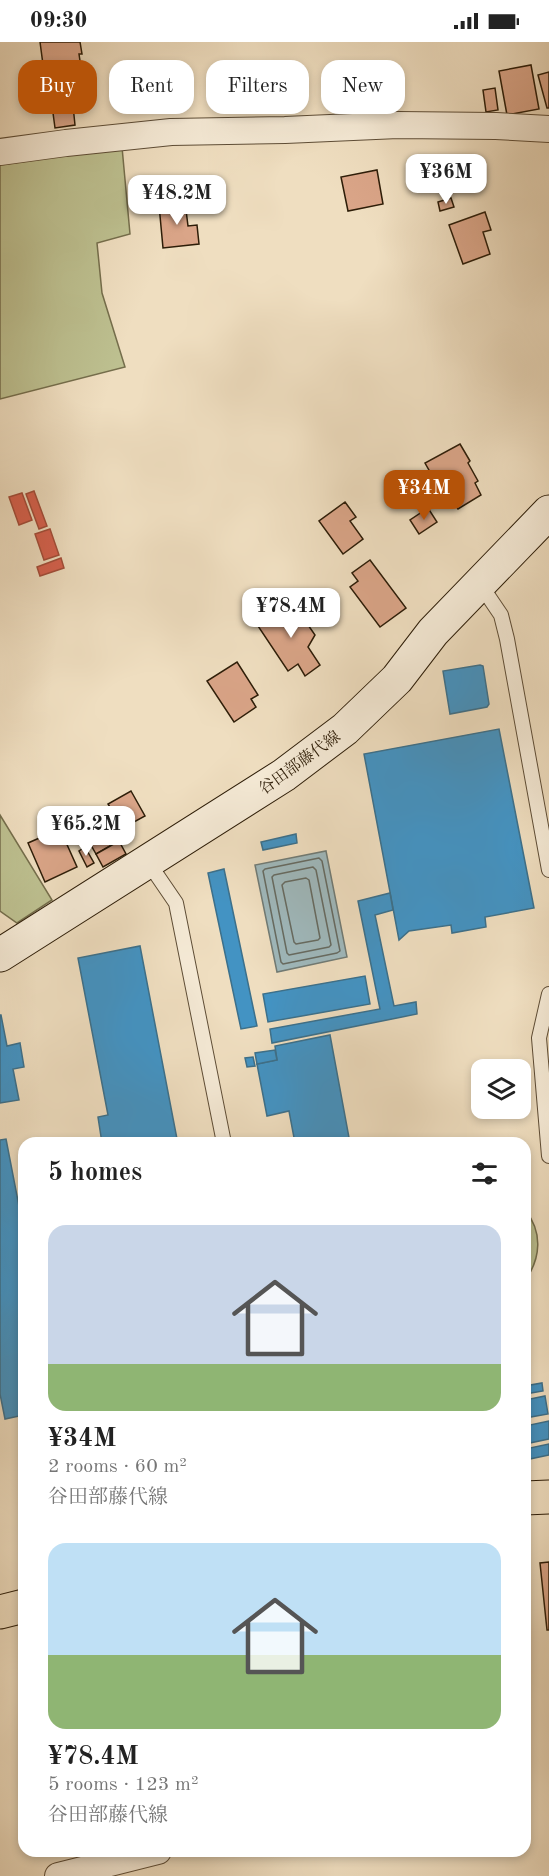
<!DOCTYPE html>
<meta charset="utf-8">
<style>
:root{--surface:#fff;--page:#f2f2f2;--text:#222;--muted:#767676;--accent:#b45309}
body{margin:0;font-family:"Old Standard TT","Noto Serif JP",serif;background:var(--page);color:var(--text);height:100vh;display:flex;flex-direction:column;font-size:22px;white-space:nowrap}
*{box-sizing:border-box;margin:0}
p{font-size:20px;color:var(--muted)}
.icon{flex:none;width:33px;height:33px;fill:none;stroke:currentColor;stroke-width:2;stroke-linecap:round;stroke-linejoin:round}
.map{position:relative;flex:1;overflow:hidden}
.sheet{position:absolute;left:18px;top:1095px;width:513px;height:720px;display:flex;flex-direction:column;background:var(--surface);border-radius:18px;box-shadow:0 3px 9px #0003}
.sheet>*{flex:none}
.banner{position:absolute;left:18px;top:18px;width:513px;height:54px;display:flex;gap:12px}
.controls{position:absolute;left:471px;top:1017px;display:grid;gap:12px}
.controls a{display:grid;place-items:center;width:60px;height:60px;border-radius:12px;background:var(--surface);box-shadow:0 3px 9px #0003;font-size:30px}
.price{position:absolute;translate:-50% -51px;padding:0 14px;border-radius:12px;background:#fff;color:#222;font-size:20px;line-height:39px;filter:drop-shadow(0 2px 3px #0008)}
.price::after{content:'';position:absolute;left:50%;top:36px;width:18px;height:14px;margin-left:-9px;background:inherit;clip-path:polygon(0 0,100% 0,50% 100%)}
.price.on{background:var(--accent);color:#fff}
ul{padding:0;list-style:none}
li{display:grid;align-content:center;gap:12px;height:318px;padding:0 30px}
li span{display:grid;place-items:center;height:186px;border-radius:18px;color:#555}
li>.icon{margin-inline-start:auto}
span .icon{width:108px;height:108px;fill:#fffc;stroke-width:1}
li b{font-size:26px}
h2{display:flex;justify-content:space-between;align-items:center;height:72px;padding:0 30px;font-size:26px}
.pill{padding:0 21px;border-radius:18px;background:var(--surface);box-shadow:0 3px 9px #0003;font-size:21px;line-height:54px}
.pill.on{background:var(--accent);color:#fff}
.status{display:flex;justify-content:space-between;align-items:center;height:42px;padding:0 30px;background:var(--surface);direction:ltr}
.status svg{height:16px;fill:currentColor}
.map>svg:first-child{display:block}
.green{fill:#bdc090;stroke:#756e4c;stroke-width:1.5}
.water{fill:#9fb9bd;stroke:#717b75;stroke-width:1.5}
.shops{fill:#d6604d;stroke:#a34c38;stroke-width:1.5}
.schools{fill:#4393c3;stroke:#3c708b;stroke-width:1.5}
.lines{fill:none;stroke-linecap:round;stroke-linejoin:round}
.shore{stroke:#666b62;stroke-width:1.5}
.building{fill:#daa588;stroke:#2d1d08;stroke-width:1.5}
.service-casing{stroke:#5e4d36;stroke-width:16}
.minor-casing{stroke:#5e4d36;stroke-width:28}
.secondary-casing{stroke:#2d1d08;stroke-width:35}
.primary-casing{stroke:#2d1d08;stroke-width:35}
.service{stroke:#f5ead6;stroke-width:14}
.minor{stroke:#f5ead6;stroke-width:26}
.secondary{stroke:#f5ead6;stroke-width:33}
.primary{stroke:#efdec0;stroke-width:33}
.labels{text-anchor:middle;stroke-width:6;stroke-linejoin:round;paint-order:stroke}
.street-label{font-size:16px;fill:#2d1d08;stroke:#f5ead6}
</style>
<div class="status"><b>09:30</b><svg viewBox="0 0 49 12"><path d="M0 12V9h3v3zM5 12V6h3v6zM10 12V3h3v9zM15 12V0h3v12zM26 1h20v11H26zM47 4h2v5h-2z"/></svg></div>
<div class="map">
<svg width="549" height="1834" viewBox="0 0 549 1834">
<rect width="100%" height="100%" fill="#efdec0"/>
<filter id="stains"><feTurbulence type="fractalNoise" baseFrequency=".00333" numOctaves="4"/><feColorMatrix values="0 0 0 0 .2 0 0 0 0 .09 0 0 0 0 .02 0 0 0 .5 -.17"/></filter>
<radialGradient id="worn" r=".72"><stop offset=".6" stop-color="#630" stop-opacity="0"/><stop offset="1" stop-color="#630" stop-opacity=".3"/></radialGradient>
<g class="green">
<polygon points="122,105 130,192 97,201 102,251 125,325 0,357 0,123"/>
<polygon points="0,773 52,858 17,881 0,869"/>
<path d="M525 1168C543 1190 541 1216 525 1239Z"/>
</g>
<polygon class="water" points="326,809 347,915 277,930 255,823"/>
<g class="shops">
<polygon points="34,449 47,484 39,487 26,452"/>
<polygon points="22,451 32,478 19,483 9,455"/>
<polygon points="50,487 59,513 44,518 35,492"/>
<polygon points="61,516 64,526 40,534 37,525"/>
</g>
<g class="schools">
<polygon points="480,623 483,624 489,662 487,665 450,672 443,629"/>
<polygon points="499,687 534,866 485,875 486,885 452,891 451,883 409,889 399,898 364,712"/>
<polygon points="296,792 297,801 263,808 261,800"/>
<polygon points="224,827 257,984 241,987 208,831"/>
<polygon points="390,851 393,868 375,873 394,964 416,960 417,972 272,1001 270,987 380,967 358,859"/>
<polygon points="140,904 177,1097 157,1101 102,1101 98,1075 108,1073 78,916"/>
<polygon points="365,934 370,962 268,980 263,952"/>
<polygon points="0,973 1,973 7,1004 20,1001 24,1025 13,1027 19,1058 0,1061"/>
<polygon points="330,993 350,1101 295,1101 289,1069 267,1074 257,1022 277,1018 275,1004"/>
<polygon points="275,1008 277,1018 257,1022 255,1011"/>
<polygon points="253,1015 255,1024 247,1025 245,1016"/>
<polygon points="6,1097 24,1190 24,1373 5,1377 0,1352 0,1098"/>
<polygon points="542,1341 543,1349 525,1352 525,1344"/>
<polygon points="545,1354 548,1372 525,1376 525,1358"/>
<polygon points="549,1379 549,1397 525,1402 525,1384"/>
<polygon points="549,1402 549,1413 525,1418 525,1407"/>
</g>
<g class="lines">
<g class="shore">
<polygon points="319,816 322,819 340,909 337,911 283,922 281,920 263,829 265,827"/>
<polygon points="313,825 316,828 331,903 329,905 289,913 287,911 272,835 274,833"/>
<polygon points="306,836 309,838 320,896 318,898 296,902 294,900 282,843 285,840"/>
</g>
</g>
<g class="building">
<polygon points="40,0 80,0 82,12 79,12 83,39 63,42 64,50 51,51 50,45 46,45"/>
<polygon points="531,23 539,67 507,73 499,29"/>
<polygon points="549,30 549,66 547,66 538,33"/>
<polygon points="495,46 498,68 486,70 483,48"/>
<polygon points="72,54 75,83 55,86 51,56"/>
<polygon points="377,128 383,162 348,169 341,135"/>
<polygon points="172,142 173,154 163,155 163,143"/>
<polygon points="451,156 454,165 440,169 438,160"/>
<polygon points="185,160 188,184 197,183 199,202 163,206 159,163"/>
<polygon points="485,170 491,188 483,190 490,212 463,222 449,183"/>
<polygon points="460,402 470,419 468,421 478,439 475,441 481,453 458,467 447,448 442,451 425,421"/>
<polygon points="345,460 356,475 350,479 363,497 343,512 319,479"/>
<polygon points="428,466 437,480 419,492 410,478"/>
<polygon points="370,518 406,566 380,585 350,545 358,539 352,531"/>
<polygon points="293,561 315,593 308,605 320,623 305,634 298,622 288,629 258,584"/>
<polygon points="237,620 258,653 251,657 256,665 234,680 207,639"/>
<polygon points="131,749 145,774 123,786 108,762"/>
<polygon points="99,769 103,776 110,772 124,796 96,812 78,780"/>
<polygon points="60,787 77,825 45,840 28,801"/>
<polygon points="119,799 126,812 103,825 96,812"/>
<polygon points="85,805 94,821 87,825 79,809"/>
<polygon points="549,1520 549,1588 547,1588 540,1521"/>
</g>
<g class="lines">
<g class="service-casing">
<g id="service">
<polyline points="480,542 501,573 507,597 549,828"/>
<polyline points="148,820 176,861 224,1101"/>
<polyline points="549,952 539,996 549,1114"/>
</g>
</g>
<g class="minor-casing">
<g id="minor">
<polyline points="0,110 66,101 171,90 285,88 398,83 496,84 549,87"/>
<polyline points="58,1834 158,1809"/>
</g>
</g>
<g class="secondary-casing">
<polyline id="secondary" points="0,913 284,733 345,687 397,637 433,590 549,470"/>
</g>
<g class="primary-casing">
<g id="primary">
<polyline points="525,1456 549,1455"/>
<polyline points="0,1570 24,1564"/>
</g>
</g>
<use href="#service" class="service"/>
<use href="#minor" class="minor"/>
<use href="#secondary" class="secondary"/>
<use href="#primary" class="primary"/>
</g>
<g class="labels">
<g class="street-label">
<text transform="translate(299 720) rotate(-36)" y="6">谷田部藤代線</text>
</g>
</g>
<rect width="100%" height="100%" filter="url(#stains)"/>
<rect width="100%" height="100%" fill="url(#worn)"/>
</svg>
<div class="controls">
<a><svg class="icon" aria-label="layers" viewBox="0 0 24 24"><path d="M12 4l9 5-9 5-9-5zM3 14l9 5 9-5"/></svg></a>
</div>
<b class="price" style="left:446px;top:163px">¥36M</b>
<b class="price" style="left:177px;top:184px">¥48.2M</b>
<b class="price on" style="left:424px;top:479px">¥34M</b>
<b class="price" style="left:291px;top:597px">¥78.4M</b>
<b class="price" style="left:86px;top:815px">¥65.2M</b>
<div class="banner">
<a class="pill on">Buy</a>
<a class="pill">Rent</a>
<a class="pill">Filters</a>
<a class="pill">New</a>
</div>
<section class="sheet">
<h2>5 homes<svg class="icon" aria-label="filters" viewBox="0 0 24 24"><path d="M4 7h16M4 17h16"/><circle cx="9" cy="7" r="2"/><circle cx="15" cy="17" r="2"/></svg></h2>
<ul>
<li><span style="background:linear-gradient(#c9d6e8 75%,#8fb573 0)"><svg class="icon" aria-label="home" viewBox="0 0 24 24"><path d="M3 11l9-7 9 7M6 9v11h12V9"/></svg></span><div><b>¥34M</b><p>2 rooms · 60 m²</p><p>谷田部藤代線</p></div></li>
<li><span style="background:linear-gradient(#bfe0f5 60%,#8fb573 0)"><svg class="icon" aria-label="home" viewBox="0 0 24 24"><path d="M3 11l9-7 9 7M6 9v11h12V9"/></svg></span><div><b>¥78.4M</b><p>5 rooms · 123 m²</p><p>谷田部藤代線</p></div></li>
</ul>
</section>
</div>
